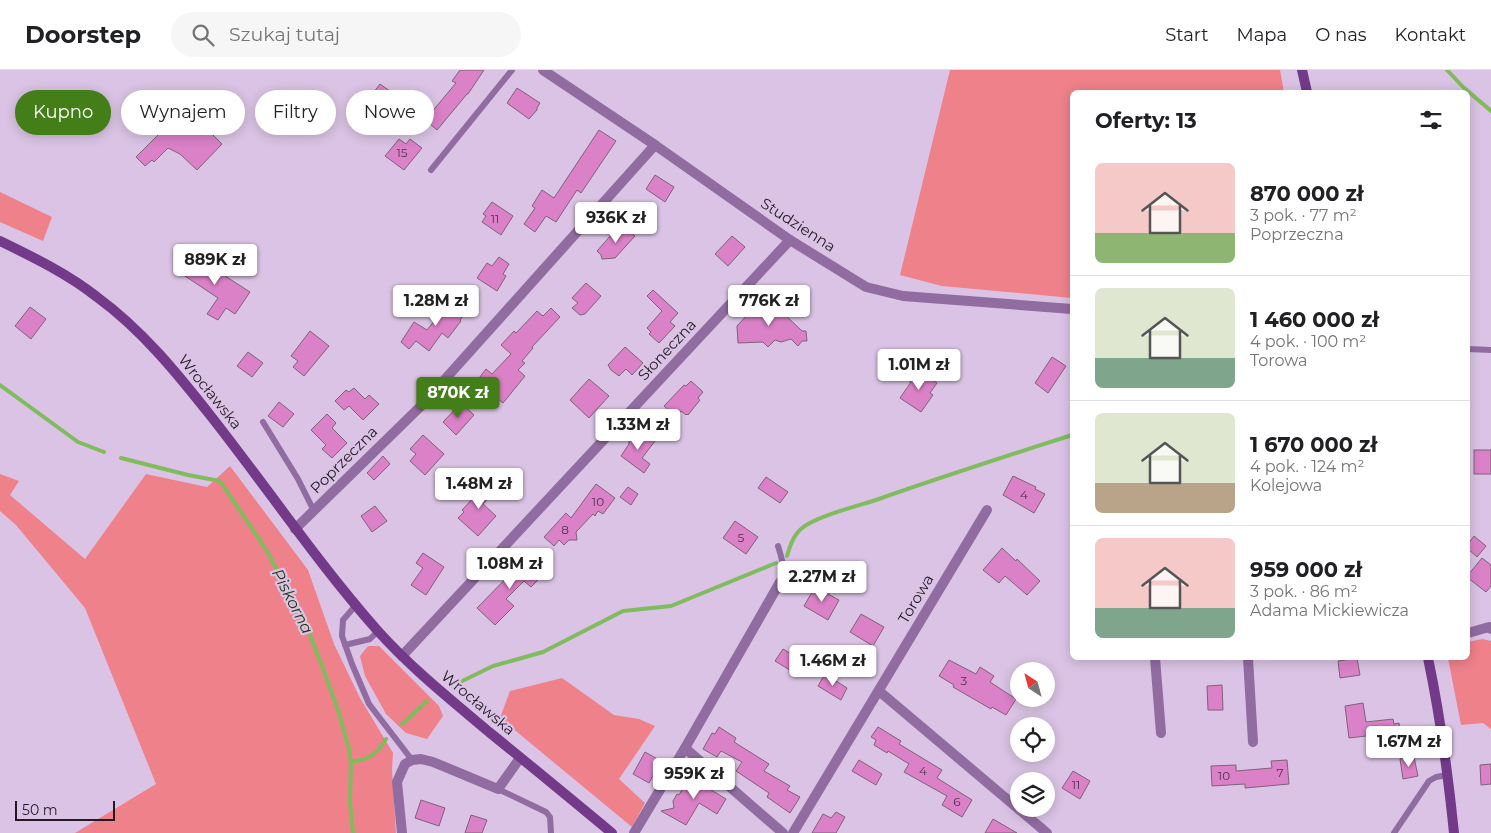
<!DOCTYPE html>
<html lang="pl">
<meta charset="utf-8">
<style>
:root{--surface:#fff;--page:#f6f6f6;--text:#202124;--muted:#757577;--line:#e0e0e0;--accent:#447e19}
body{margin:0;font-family:Montserrat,sans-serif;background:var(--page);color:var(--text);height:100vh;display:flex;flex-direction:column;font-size:19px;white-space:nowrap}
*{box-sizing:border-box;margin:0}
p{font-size:16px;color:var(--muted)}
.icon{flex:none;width:28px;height:28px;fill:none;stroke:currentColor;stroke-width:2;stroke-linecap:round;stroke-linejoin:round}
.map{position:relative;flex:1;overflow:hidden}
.side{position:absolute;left:1070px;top:20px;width:400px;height:570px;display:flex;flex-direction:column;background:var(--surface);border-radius:8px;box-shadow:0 2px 12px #0003}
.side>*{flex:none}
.top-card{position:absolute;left:15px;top:20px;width:475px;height:45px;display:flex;gap:10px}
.needle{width:32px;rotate:324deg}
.controls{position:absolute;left:1010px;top:592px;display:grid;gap:10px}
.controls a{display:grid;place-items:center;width:45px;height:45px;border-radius:50%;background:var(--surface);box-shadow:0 2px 12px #0003;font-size:25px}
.scale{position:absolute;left:15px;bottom:12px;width:100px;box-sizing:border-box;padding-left:5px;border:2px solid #221925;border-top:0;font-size:14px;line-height:18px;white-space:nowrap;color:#221925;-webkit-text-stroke:4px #dac3e4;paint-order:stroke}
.price{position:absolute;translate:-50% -42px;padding:0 11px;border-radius:5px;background:#fff;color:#222;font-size:16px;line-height:32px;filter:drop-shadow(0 1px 2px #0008)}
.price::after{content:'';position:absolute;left:50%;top:30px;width:15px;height:11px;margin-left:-8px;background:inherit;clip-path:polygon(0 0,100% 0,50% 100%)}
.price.selected{background:var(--accent);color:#fff}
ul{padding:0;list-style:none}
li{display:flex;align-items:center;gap:15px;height:125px;padding:0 25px}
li+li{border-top:1px solid var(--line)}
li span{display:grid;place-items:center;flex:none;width:140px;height:100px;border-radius:8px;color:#555}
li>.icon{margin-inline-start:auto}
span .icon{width:60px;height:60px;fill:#fffc;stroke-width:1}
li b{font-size:21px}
h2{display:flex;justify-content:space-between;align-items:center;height:60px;padding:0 25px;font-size:21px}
.tag{padding:0 18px;border-radius:22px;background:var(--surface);box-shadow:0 2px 12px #0003;font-size:18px;line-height:45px}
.tag.selected{background:var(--accent);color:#fff}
header{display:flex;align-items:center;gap:30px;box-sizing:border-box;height:70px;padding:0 25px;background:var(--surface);border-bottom:1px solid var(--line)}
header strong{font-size:24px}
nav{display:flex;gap:28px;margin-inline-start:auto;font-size:18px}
.search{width:350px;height:45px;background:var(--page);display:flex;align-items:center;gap:12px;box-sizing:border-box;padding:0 18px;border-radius:28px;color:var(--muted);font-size:19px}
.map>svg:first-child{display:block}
.green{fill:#ef818b}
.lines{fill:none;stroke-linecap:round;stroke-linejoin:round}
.stream{stroke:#80bb5e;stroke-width:4}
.building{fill:#da81c7;stroke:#7f6178}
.lane{stroke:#916ca1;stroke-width:6}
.street{stroke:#916ca1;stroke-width:10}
.secondary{stroke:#733a89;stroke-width:10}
.labels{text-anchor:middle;stroke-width:4.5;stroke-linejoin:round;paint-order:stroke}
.number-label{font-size:12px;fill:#50334e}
.street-label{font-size:15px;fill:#221925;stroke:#dac3e4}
.water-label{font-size:16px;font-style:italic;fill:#233b15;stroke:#dac3e4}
</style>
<header>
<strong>Doorstep</strong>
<div class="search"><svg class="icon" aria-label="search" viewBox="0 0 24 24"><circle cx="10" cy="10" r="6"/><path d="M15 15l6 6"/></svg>Szukaj tutaj</div>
<nav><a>Start</a><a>Mapa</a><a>O nas</a><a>Kontakt</a></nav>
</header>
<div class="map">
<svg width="1491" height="763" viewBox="0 0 1491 763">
<rect width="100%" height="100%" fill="#dac3e4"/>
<g class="green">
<polygon points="950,0 1280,0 1284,22 1072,22 1072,228 942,216 900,205"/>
<polygon points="0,122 52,147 43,171 0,152"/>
<polygon points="230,396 308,500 334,574 360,628 393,683 392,700 396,763 75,763 156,714 85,538 16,455 0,441 0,404 19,411 10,425 85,489 146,404 207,417"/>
<polygon points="1482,569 1491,571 1491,659 1483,653 1461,655 1448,588 1468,588 1468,572"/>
<polygon points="368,576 379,576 439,636 443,646 427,669 406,663 386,644 365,606 360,586"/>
<polygon points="562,608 614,645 639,649 655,656 619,709 645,733 632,757 500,648 510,621"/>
</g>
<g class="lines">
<g class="stream">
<polyline points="1447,0 1463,17 1491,41"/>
<polyline points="0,315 78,372 104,382"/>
<polyline points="121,388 188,405 220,411 267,481 308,560 325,604 339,643 349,679 351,692 350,732 353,763"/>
<path d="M787 486C790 476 793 466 801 459 814 447 857 436 876 430 941 407 1007 386 1072 365"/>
<polyline points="452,616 493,596 543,582 623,541 671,536 776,493"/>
<polyline points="402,654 427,631"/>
<path d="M351 692C370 689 376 685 386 669"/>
</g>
</g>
<g class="building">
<polygon points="460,0 484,0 468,24 467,24 437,60 425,50 456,13 452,11"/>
<polygon points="380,14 394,24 388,33 389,34 375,55 357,43 372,22 373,23"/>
<polygon points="517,18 540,33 537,38 537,40 529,49 507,33"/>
<polygon points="165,50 202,65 208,60 222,74 197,100 180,84 168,78 154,92 152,90 145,96 136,87 160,63"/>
<polygon points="599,60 616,71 581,123 577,120 556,152 546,146 535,162 524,154 535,138 532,136 542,120 554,128"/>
<polygon points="399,69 406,74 410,69 422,78 404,100 385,86"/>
<polygon points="655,105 674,117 665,132 646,119"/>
<polygon points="492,132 513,146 501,165 482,152 486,146 483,144"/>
<polygon points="623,156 635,166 615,188 602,189 601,185 597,181 612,164 614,166"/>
<polygon points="732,166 745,177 728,196 715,184"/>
<polygon points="191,184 250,222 235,244 226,238 218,250 207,244 218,228 179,202"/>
<polygon points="499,187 509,194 503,204 506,206 497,221 477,208 487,193 492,196"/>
<polygon points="586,213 601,226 585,244 580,245 572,238 578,233 572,228"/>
<polygon points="653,220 678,243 670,252 675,256 659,273 649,264 651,262 647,258 662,241 647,226"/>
<polygon points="452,229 467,241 460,250 461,251 448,268 442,263 429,281 416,271 409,279 401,272 414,252 427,260"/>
<polygon points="760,231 769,239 774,233 784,242 783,243 802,261 806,261 807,271 802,271 798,276 791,269 781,272 775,270 768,277 763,272 738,273 737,256"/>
<polygon points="30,237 46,249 31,269 15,256"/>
<polygon points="551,238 560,247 532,277 533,278 522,291 525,293 518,300 525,306 503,333 487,320 483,324 473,316 486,299 492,304 511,284 501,275 514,261 516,263 537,241 543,246"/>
<polygon points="310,261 329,276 304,306 293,297 298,291 291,286"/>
<polygon points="625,277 643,293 632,305 626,299 619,306 611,300 608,295"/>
<polygon points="248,282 263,293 252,307 237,296"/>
<polygon points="1052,287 1066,296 1048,323 1035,313"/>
<polygon points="916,299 937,313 930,323 933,325 921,342 900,328 911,312 908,310"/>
<polygon points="589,309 609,326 589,348 570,330"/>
<polygon points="691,311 703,322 698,328 700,330 688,345 687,344 686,345 681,341 676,347 664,336 684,315 686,316"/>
<polygon points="354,318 365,329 369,325 379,334 363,350 349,336 344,340 335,331 346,320 349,322"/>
<polygon points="279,332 294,344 283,357 268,346"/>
<polygon points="461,333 474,345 456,365 443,352"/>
<polygon points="327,344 336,353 332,358 347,373 332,388 322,379 326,375 311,360"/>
<polygon points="640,360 655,371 642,388 650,394 644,403 621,386 629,374 629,370 633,369"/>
<polygon points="423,365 444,384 425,405 410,391 416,384 410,379"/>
<rect x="1474" y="380" width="17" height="24"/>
<polygon points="383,386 390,394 374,410 367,403"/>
<polygon points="1013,406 1036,417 1035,419 1045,424 1034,443 1003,425"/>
<polygon points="766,407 788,422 780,433 758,418"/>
<polygon points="485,410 496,420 483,434 496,446 478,466 458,448 464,442 462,440 478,423 475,420"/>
<polygon points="596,414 615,428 603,444 598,441 595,446 593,444 576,462 577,470 569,470 564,475 559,470 554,476 544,467 566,443 571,448"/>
<polygon points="628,417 638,424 631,435 620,427"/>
<polygon points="375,436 387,451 372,462 361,446"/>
<polygon points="735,451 758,467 746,484 723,468"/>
<polygon points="1474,466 1486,476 1477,487 1468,479 1468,474"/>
<polygon points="1002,478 1016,491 1017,489 1040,511 1027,525 1005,506 999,513 983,500"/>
<polygon points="423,483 444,497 426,525 411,515 423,498 416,493"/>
<polygon points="529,485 546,502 531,517 524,511 506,529 514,536 495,555 477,538"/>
<polygon points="1482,488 1491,495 1491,516 1486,522 1468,508 1468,505"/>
<polygon points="815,517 839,530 828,550 804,536"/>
<polygon points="861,544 884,557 873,576 850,562"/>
<polygon points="783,579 806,593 798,605 775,591"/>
<polygon points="1357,588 1360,605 1340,608 1338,591"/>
<polygon points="949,590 976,604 980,597 994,606 990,612 1016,629 1006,645 992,637 991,639 953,617 954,615 939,606"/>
<polygon points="825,604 847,618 841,630 818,616"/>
<polygon points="1222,615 1223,640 1208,640 1207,616"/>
<polygon points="1363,633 1366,652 1393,649 1394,654 1399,653 1402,672 1384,674 1383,664 1349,668 1345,636"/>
<polygon points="719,657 736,668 734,672 769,694 764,701 790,716 787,720 800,727 790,743 767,727 769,723 736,701 742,692 721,681 717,687 703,679 712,663 715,664"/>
<polygon points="878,657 901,671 899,674 942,700 937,708 972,730 962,747 942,735 947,726 904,702 909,694 888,681 887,683 874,675 876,670 871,667"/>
<polygon points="645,682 661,691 649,713 633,704"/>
<polygon points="1414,687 1418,706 1403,709 1400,689"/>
<polygon points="859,690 882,704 876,715 852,701"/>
<polygon points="1287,690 1289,714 1245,718 1245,714 1212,716 1211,696 1236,695 1236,701 1272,698 1271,691"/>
<polygon points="1491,694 1491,714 1481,715 1480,695"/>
<polygon points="1073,701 1090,711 1080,729 1062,718"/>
<polygon points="691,704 705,712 703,715 726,729 717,744 699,733 686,755 661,741 674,738 673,731 677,724 679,725"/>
<polygon points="421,730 445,738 439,756 415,748"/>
<polygon points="836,742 845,747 836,763 812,763 823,744 831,748"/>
<polygon points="471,745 487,750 482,763 465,763"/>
<polygon points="993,749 1017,763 985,763"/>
</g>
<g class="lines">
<g class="lane">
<polyline points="431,100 512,0"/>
<polyline points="1468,279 1491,280"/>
<polyline points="263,352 298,409 314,441"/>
<path d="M778 476C782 489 786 499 780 512"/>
<polyline points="356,535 343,550 342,566 352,594 369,634 412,690"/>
<polyline points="345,575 370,569 378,561"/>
<polyline points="498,719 546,742 550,747 551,763"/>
<polyline points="1394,763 1429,711 1436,707 1448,705"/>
</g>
<g class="street">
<polyline points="543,0 655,75 790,170 866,217 903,226 1072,239"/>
<polyline points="295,459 421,336 655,75"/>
<polyline points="1468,563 1489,557 1491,559"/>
<polyline points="402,586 790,170"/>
<polyline points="1155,588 1161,663"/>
<polyline points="1248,588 1253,672"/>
<polyline points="879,621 1047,763"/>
<polyline points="685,678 783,763"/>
<polyline points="402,763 397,712 405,694 412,690 421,689 433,692 498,719 520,688"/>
<polyline points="634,763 685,678 780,512"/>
<polyline points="793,763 987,440"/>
</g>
<g class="secondary">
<polyline points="1302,0 1307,22"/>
<path d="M0 171C33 187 68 204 97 227 142 260 176 302 210 345 266 416 317 492 377 560 411 598 450 629 489 662 530 695 571 729 612 763"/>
<path d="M1428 588C1440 645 1448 704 1454 763"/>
</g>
</g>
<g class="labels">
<g class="number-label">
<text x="402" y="87">15</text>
<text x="495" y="153">11</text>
<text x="1024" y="429">4</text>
<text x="598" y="436">10</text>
<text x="565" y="464">8</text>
<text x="741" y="472">5</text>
<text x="964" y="615">3</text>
<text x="923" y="705">4</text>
<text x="1280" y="707">7</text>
<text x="1224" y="710">10</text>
<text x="1076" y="719">11</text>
<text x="957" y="736">6</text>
</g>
<g class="street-label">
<text transform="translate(798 155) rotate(33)" y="5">Studzienna</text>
<text transform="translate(667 280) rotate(-47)" y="5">Słoneczna</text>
<text transform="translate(210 322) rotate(51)" y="5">Wrocławska</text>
<text transform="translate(344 390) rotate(-45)" y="5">Poprzeczna</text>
<text transform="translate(916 529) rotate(-59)" y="5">Torowa</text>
<text transform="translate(478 633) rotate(40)" y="5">Wrocławska</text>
</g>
<g class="water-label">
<text transform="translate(293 531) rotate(63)" y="6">Piskorna</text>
</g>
</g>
</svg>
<div class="controls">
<a><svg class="needle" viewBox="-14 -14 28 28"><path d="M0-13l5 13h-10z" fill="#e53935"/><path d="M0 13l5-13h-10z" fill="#757577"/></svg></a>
<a><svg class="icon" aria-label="locate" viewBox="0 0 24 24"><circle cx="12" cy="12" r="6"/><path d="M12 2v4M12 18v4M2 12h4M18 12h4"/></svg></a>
<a><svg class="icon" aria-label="layers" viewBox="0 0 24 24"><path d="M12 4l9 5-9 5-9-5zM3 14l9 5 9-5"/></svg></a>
</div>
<div class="scale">50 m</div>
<b class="price" style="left:616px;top:174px">936K zł</b>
<b class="price" style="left:215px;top:216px">889K zł</b>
<b class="price" style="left:436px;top:257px">1.28M zł</b>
<b class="price" style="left:769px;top:257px">776K zł</b>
<b class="price" style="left:919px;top:321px">1.01M zł</b>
<b class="price selected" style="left:458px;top:349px">870K zł</b>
<b class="price" style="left:638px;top:381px">1.33M zł</b>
<b class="price" style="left:479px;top:440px">1.48M zł</b>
<b class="price" style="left:510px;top:520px">1.08M zł</b>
<b class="price" style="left:822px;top:533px">2.27M zł</b>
<b class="price" style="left:833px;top:617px">1.46M zł</b>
<b class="price" style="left:1409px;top:698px">1.67M zł</b>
<b class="price" style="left:694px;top:730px">959K zł</b>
<div class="top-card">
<a class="tag selected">Kupno</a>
<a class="tag">Wynajem</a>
<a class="tag">Filtry</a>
<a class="tag">Nowe</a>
</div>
<section class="side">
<h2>Oferty: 13<svg class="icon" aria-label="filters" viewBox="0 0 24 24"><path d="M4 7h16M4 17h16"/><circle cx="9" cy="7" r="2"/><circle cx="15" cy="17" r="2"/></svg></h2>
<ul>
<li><span style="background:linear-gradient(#f6c9c9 70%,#8fb573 0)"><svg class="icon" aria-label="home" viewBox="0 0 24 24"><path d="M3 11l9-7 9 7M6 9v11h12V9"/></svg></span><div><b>870 000 zł</b><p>3 pok. · 77 m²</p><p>Poprzeczna</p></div></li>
<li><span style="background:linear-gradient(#dfe7d0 70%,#7fa58c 0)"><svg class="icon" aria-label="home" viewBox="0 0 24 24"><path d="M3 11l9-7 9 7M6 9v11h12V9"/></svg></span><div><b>1 460 000 zł</b><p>4 pok. · 100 m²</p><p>Torowa</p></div></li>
<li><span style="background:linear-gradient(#dfe7d0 70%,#b9a48a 0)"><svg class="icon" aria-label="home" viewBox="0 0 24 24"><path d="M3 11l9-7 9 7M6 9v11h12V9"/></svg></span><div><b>1 670 000 zł</b><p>4 pok. · 124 m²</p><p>Kolejowa</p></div></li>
<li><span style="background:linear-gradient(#f6c9c9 70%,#7fa58c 0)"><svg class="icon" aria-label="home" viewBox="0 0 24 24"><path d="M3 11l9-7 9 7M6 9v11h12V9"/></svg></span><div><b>959 000 zł</b><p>3 pok. · 86 m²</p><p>Adama Mickiewicza</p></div></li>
</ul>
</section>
</div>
